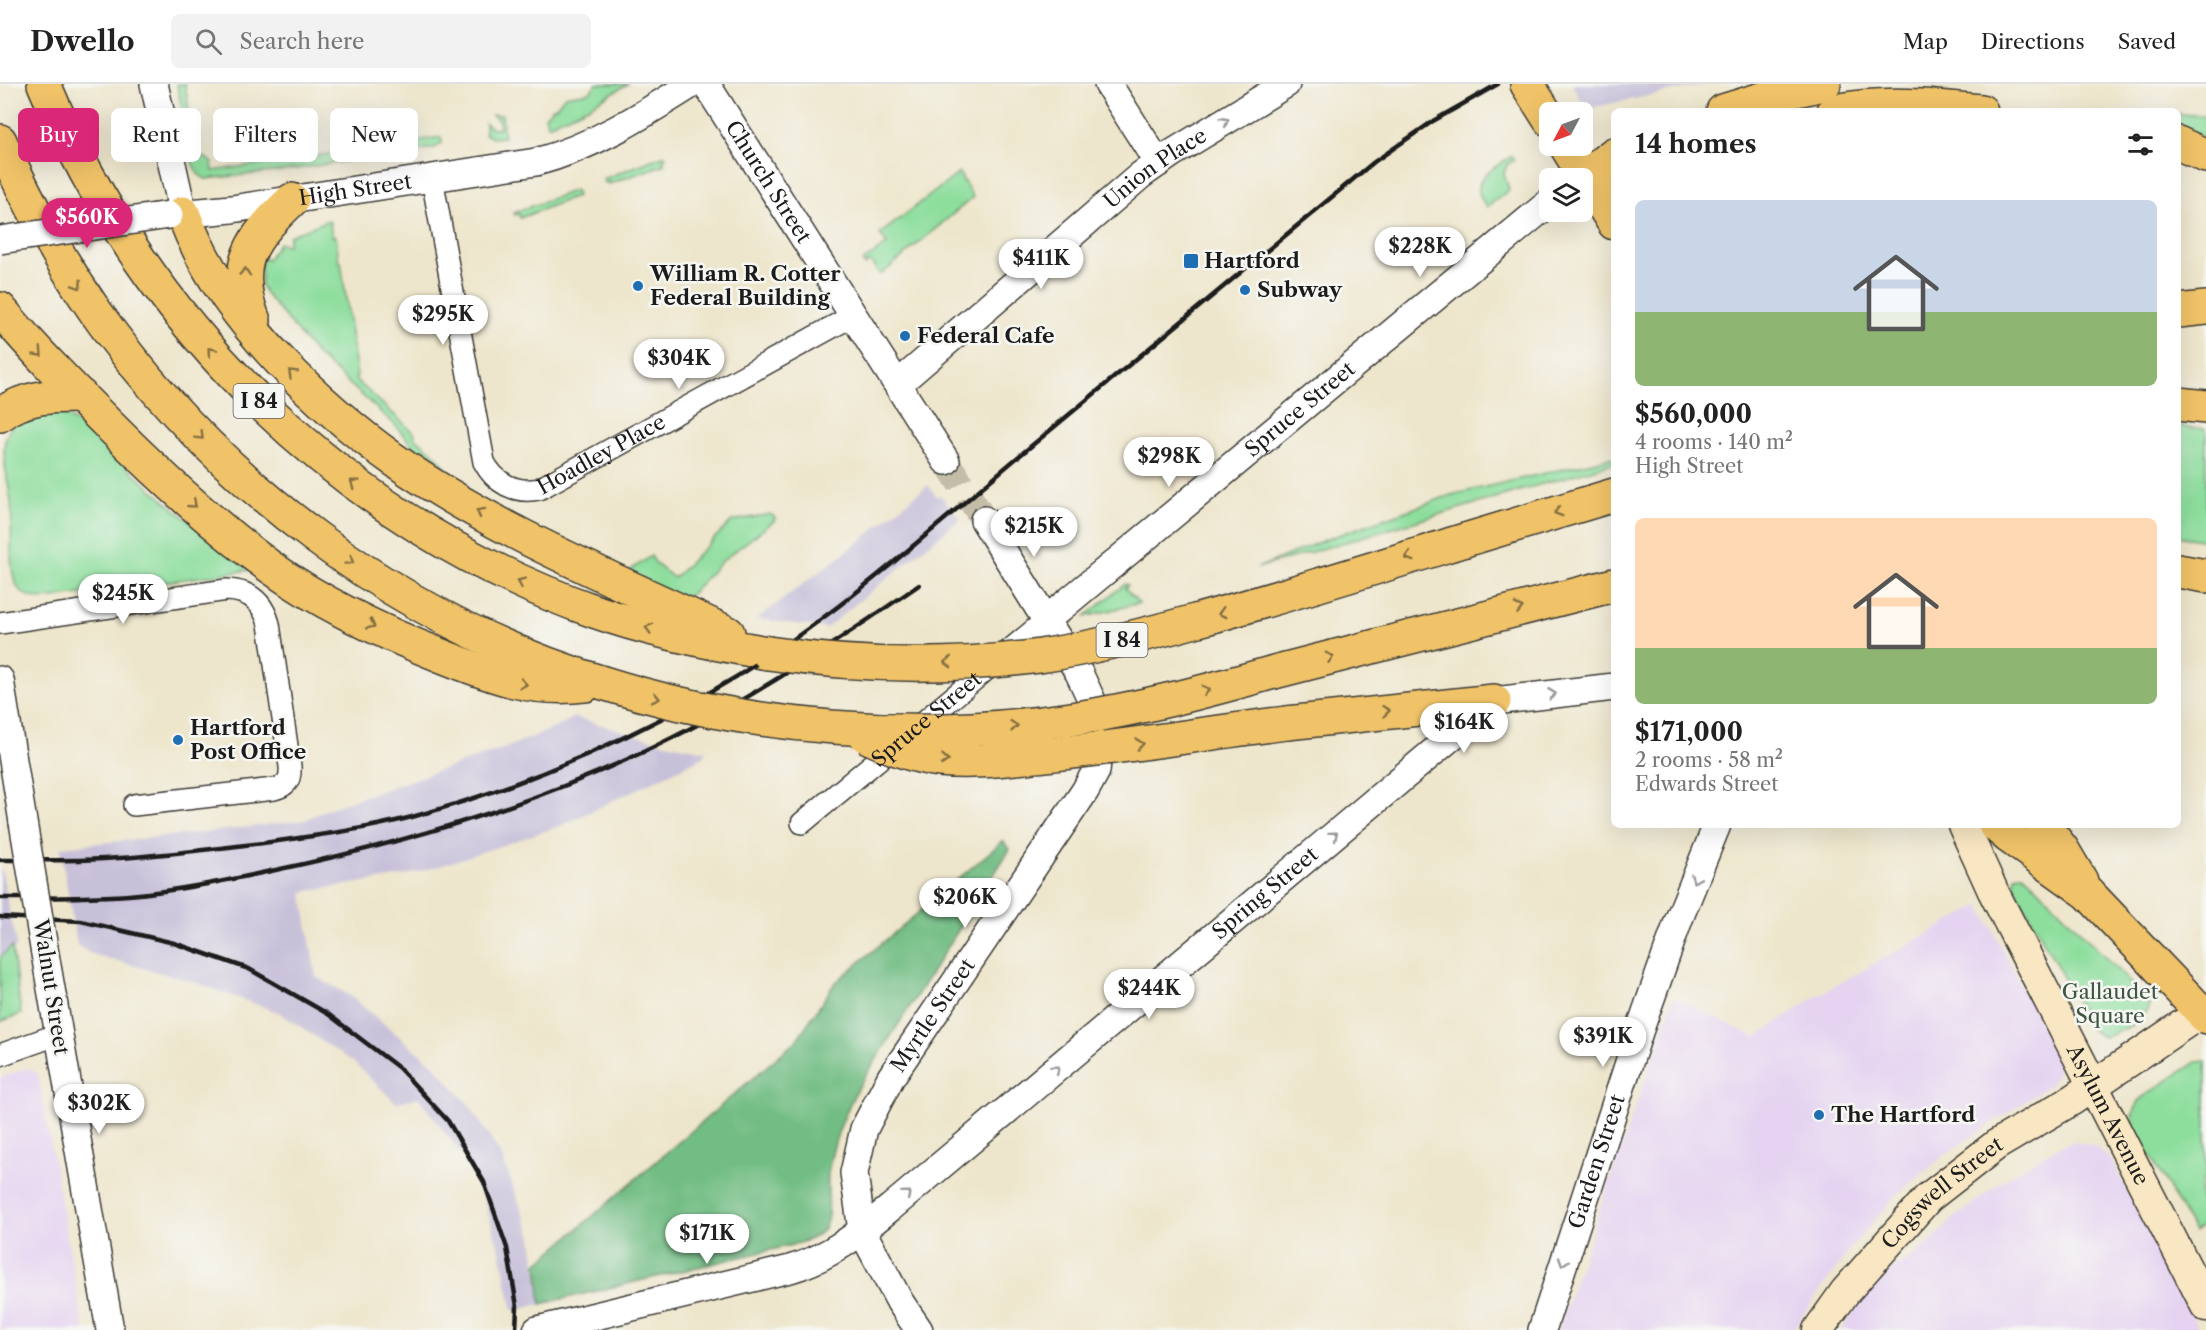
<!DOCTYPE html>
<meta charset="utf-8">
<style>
:root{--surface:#fff;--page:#f2f2f2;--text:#222;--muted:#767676;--line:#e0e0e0;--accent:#db2777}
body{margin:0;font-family:"Libre Caslon Text",serif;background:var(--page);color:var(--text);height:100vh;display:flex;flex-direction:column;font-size:22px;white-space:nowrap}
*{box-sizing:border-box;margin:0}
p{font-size:20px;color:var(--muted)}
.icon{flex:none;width:33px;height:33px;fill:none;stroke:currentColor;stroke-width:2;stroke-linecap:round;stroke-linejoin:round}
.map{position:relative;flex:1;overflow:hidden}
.side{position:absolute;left:1611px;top:24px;width:570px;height:720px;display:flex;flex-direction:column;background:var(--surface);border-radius:9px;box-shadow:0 6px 24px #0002}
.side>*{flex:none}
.guide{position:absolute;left:18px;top:24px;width:570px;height:54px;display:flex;gap:12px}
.needle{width:39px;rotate:229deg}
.buttons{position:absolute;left:1539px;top:18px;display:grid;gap:12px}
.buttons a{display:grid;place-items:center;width:54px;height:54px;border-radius:9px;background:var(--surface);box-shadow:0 6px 24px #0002;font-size:30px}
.price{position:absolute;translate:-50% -51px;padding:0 14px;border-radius:21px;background:#fff;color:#222;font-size:20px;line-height:39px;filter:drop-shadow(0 2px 3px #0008)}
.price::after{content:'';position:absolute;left:50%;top:36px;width:18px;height:14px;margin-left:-9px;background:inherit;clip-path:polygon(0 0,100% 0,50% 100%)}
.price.current{background:var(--accent);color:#fff}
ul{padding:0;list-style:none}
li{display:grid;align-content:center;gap:12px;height:318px;padding:0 24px}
li span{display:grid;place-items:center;height:186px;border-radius:9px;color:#555}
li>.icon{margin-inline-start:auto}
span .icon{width:108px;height:108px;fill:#fffc;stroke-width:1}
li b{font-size:26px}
h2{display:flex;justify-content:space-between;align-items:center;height:72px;padding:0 24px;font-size:26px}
.chip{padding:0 21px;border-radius:9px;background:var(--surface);box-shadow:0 6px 24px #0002;font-size:21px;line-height:54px}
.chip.current{background:var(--accent);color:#fff}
header{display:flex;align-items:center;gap:36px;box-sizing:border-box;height:84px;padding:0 30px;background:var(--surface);border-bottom:2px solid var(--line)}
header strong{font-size:28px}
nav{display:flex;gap:33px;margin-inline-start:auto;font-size:21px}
.search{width:420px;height:54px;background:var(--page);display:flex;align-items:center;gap:15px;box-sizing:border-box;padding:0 21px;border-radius:9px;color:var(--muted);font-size:22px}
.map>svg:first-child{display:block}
.built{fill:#e5d3f1}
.industrial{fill:#c7c0d9}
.green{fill:#8dde9d;stroke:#547d5c;stroke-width:1.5}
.forest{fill:#72bd84;stroke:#476c50;stroke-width:1.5}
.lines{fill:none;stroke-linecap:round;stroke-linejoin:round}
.tertiary-tunnel{stroke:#c4bea9;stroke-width:27;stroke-dasharray:27 14;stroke-linecap:butt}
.minor-casing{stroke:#3c3a36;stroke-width:24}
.tertiary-casing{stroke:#3c3a36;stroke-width:30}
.secondary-casing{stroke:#3c3a36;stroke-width:33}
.primary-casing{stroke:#3c3a36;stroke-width:36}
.motorway-casing{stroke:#3c3a36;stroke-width:36}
.minor{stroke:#fff;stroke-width:21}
.tertiary{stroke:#fff;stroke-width:27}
.secondary{stroke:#f9e7c3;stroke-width:30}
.primary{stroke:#f0c369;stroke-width:33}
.motorway{stroke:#f0c369;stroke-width:33}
.rail{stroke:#1c1c1c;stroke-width:4.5}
.tertiary-bridge-casing{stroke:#3c3a36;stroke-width:30;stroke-linecap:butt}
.motorway-bridge-casing{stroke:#3c3a36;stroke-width:36;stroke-linecap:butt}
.tertiary-bridge{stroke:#fff;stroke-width:27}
.motorway-bridge{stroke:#f0c369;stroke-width:33}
.oneway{stroke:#999}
.oneway2{stroke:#867042}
.poi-dot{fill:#1f6fb2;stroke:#f6f6f2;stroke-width:2}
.labels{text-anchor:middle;stroke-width:5;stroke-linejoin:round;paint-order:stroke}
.shield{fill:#f6f6f2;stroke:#5d5d5c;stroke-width:1.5}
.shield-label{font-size:20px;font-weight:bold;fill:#1c1c1c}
.street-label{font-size:21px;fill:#1c1c1c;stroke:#f6f6f2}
.poi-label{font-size:21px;font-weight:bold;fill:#1c1c1c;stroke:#f6f6f2;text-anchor:start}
.park-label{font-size:21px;fill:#3e5643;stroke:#f6f6f2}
</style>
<header>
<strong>Dwello</strong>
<div class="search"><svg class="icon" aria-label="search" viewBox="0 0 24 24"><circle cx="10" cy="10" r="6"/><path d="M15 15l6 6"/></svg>Search here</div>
<nav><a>Map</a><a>Directions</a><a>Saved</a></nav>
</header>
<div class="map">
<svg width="2206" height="1246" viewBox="0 0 2206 1246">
<rect width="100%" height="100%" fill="#f6f6f2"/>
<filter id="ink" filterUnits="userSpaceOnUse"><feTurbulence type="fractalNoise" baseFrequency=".0167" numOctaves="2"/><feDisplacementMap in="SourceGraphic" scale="12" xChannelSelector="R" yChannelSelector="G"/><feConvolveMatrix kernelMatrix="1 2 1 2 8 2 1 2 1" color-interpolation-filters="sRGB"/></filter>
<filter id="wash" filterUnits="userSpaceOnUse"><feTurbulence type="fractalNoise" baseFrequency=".008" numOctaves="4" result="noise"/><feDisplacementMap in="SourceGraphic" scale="24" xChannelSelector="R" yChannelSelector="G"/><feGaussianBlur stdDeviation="1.35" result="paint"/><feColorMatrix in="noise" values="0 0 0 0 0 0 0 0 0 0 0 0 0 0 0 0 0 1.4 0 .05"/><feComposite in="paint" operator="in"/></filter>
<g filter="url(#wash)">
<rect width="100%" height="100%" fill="#eee6cc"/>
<g class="built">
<polygon points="1980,821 2056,970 2059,982 2056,992 2051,1000 1947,1069 1898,1110 1853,1161 1792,1246 1558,1246 1674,913 1755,953 1817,912"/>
<polygon points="27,984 38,990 84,1246 0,1246 0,994"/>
<polygon points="2076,1058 2095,1062 2112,1077 2199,1246 1841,1246 1877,1195 1920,1167 1957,1132 2004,1096 2060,1062"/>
</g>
<g class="industrial">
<polygon points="1572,0 1707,0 1585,25"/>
<polygon points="928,401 937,413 940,411 960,435 826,544 757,535 860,457"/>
<polygon points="574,633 660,658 706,667 704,673 560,742 440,782 403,792 302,808 316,893 349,911 435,982 469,1021 501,1071 532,1153 541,1220 513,1227 500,1168 482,1110 463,1072 418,1013 396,1019 353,978 280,929 197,899 89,869 77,861 60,763 210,748 305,736 325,726 505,664 555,644"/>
<polygon points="0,779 17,863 0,873"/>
</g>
<g class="green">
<polygon points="177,0 185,0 196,74 205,73 212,79 213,87 441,53 442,59 435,64 282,87 205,95 198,90 193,81"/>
<polygon points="596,0 628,0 588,23 548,41 545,32 553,24 556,23 565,12 590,8"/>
<polygon points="2178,30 2206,32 2206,54 2178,42"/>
<polygon points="492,31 502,31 504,53 492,54 485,50 485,39 493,45 500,44 499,37"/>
<polygon points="665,71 666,74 663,76 665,80 609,100 608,98 605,99 603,95"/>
<path d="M1512 72 1514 76 1507 81 1504 89 1509 106 1487 123C1465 97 1492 85 1512 72Z"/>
<polygon points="959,89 973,113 882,190 879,190 870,177 865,181 862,178 887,160 880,150"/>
<polygon points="575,106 577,112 520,134 519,130 515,131 514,129"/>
<path d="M329 136 332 152H336L339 178H341L357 292 355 295 415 350 414 352C431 369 442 372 452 395L434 386 394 340 315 269 265 209 261 201V173L267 176 279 159 288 161 289 152Z"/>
<path d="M56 327C90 342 112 370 139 394 175 426 212 456 250 486L45 515C34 514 23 513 17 502 6 480 14 443 11 418 9 399 2 377 5 358 6 353 10 345 13 341 23 329 42 330 56 327Z"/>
<polygon points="2178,342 2206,345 2206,457 2178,452"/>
<polygon points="1614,373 1614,379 1257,484 1327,455 1451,411"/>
<polygon points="771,430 775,434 774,437 722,477 685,516 626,489 651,472 656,480 674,494 732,437"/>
<polygon points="1125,500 1128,501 1125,504 1139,519 1084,533"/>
<path d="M2019 790H2024L2143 912 2149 921C2145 937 2117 950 2103 953L2092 946 2017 808 2014 799 2015 792Z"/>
<polygon points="12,863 21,930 0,938 0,873"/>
<path d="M2206 977V1090C2196 1111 2200 1117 2206 1138L2194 1148 2135 1045 2132 1032 2140 1015 2196 978Z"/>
</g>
<path class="forest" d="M1003 757 1010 765 856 1007C842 1036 833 1058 828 1090 826 1107 834 1135 821 1148 814 1156 801 1158 792 1161L541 1220 537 1180 796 957 835 899Z"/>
</g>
<g filter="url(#ink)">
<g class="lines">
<polyline class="tertiary-tunnel" points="946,377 984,436"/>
<g class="minor-casing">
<g id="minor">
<path id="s1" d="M432 94 484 378C495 399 515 410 539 405L854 231"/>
<path d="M0 539 227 506C250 507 263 518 269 540L290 682C291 696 287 702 274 705L134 721"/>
<path id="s2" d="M802 739 1046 536"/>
<polyline points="0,971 59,950"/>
</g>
</g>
<g class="tertiary-casing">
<g id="tertiary">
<polyline points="154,0 183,129"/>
<path id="s3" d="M706 0 946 377"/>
<polyline points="1108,0 1158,79"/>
<path id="s4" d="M169 131 232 125 536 78C593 63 643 31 692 0"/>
<path id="s5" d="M898 300 1141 91 1171 70 1286 0"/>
<path id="s6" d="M1046 536 1550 118"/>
<polyline points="0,596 23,738"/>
<polyline points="44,864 110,1246"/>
<path id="s7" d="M537 1246 790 1185C832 1173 862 1147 895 1120L1494 617 1614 603"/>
<path id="s8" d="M919 1246 900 1218 862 1147 854 1089 864 1045 891 993 1085 707 1096 687 1100 651 1099 632 1079 589 984 436"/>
<path id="s9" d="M1542 1246 1639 948 1679 835 1717 741"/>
</g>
</g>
<g class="secondary-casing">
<g id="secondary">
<path id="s10" d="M1963 741 1993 807 2206 1222"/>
<path id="s11" d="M1818 1246 1845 1208 1928 1114 1996 1061 2072 1016 2206 925"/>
</g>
</g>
<g class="primary-casing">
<g id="primary">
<polyline points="1527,0 1550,36"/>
<polyline points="1566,62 1614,139"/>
<polyline points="1995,741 2008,752 2088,809 2206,933"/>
<polyline points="2043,741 2062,765 2081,797"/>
</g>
</g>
<g class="motorway-casing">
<g id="motorway">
<path d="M44 0C145 243 345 439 594 527 650 547 709 559 768 569"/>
<polyline points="1723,27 1775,11 1824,0"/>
<path d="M1834 27C1883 17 1933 22 1981 27"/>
<path d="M0 57C27 116 58 174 95 227 217 401 397 535 600 598"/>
<polyline points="2178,59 2206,72"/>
<polyline points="1614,70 1598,82 1587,96 1600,100 1614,99"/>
<path d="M183 129C203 184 240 235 280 277 315 313 352 346 393 375 495 447 616 496 728 549"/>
<path d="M0 225C34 266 72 304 109 341 159 391 211 440 269 482 322 520 381 548 442 572 492 592 532 608 586 601"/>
<polyline points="2178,227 2206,224"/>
<path d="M254 237C231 180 251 155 292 116"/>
<polyline points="2178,320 2206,323"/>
<path d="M0 331C25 312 51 312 81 312"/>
<polyline points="1465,456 1614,411"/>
<polyline points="2178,487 2206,492"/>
<polyline points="1274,588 1614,501"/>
<polyline points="1287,639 1494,617"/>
</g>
</g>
<use href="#minor" class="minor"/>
<use href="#tertiary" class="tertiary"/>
<use href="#secondary" class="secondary"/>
<use href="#primary" class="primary"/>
<use href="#motorway" class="motorway"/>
<g class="rail">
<path d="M0 776C34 776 69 777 104 775 157 772 210 765 263 759 313 752 363 746 412 733 553 694 703 624 820 536 893 482 960 421 1030 363 1144 268 1259 173 1374 78L1433 37 1498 0"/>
<path d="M0 814C43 814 86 814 129 811 176 807 224 797 271 787 397 761 522 724 639 670 738 624 829 563 919 501"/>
<polyline points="0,833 81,837 174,859 249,885 328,930 399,984 448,1037 484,1098 507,1164 517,1222 516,1246"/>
</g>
<g class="tertiary-bridge-casing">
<g id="tertiary-bridge">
<polyline points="0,156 169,131"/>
<polyline points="23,738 44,864"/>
</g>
</g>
<g class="motorway-bridge-casing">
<g id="motorway-bridge">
<path d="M768 569C856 582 951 584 1040 572 1092 564 1144 551 1195 537 1286 512 1375 484 1465 456"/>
<path d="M600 598C751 646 915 658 1071 635 1139 625 1207 607 1274 588"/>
<path d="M866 652C890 663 914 673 940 676 974 680 1011 674 1045 671 1126 663 1206 649 1287 639"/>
</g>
</g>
<use href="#tertiary-bridge" class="tertiary-bridge"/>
<use href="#motorway-bridge" class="motorway-bridge"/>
</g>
<defs><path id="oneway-chevron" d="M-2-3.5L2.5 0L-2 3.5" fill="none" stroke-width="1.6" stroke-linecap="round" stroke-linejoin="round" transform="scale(1.5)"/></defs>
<g class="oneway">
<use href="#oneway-chevron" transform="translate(1225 37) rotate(-31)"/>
<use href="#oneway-chevron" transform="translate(1552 610) rotate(-7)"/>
<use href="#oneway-chevron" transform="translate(1334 751) rotate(-40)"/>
<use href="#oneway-chevron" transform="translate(1695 795) rotate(112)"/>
<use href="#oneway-chevron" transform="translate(1056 985) rotate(-40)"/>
<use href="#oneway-chevron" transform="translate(907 1110) rotate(-40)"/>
<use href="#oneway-chevron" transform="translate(1563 1178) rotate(108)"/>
</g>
<g class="oneway2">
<use href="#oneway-chevron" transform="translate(245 188) rotate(-86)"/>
<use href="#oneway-chevron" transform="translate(78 201) rotate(57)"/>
<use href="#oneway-chevron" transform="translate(211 267) rotate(-131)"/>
<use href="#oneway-chevron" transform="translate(39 269) rotate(47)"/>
<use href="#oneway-chevron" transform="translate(292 289) rotate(-135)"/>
<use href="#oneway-chevron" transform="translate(200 352) rotate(45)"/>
<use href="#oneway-chevron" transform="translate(354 399) rotate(-143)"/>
<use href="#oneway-chevron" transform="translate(193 420) rotate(41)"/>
<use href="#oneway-chevron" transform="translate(480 428) rotate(-151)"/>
<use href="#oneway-chevron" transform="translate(1558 428) rotate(164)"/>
<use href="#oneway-chevron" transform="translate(1409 473) rotate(163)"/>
<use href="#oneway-chevron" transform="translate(350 477) rotate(34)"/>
<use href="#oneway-chevron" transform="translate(521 498) rotate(-156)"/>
<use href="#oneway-chevron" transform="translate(1519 524) rotate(-14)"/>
<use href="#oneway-chevron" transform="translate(1222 529) rotate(164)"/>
<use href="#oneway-chevron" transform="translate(371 541) rotate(26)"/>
<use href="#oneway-chevron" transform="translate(649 544) rotate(-165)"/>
<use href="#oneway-chevron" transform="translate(1330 573) rotate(-15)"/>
<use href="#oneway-chevron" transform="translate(948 578) rotate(179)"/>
<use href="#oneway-chevron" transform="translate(523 600) rotate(10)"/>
<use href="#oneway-chevron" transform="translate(1206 606) rotate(-14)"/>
<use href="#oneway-chevron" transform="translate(656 614) rotate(13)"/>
<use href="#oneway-chevron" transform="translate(1386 627) rotate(-6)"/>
<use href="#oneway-chevron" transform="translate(1014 642) rotate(-5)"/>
<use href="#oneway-chevron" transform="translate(1140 660) rotate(-8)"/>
<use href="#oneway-chevron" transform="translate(945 676) rotate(4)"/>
</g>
</g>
<g class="poi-dot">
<rect x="1183" y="169" width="16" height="16" rx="3"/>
<circle cx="638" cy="202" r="6"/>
<circle cx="1245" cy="206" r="6"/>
<circle cx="905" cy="252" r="6"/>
<circle cx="178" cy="656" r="6"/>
<circle cx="1819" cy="1031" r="6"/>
</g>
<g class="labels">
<g class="shield">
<rect x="233.5" y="300" width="51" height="34" rx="4.5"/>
<rect x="1096.5" y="539" width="51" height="34" rx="4.5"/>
</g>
<g class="shield-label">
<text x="259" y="324">I 84</text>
<text x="1122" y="563">I 84</text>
</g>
<g class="street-label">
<text dy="7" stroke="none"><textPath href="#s5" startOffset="336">Union Place</textPath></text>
<text dy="7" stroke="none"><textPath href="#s3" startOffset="116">Church Street</textPath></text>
<text dy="7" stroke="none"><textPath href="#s4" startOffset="188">High Street</textPath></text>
<text dy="7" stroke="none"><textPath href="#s6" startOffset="330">Spruce Street</textPath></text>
<text dy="7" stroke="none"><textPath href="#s1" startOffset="426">Hoadley Place</textPath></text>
<text dy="7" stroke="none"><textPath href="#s2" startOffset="162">Spruce Street</textPath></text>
<text dy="7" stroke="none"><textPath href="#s7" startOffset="868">Spring Street</textPath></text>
<text transform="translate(51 903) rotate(81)" y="7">Walnut Street</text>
<text dy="7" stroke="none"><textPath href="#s8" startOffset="351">Myrtle Street</textPath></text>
<text dy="7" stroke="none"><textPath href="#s10" startOffset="324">Asylum Avenue</textPath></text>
<text dy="7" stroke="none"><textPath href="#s9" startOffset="177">Garden Street</textPath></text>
<text dy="7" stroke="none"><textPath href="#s11" startOffset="186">Cogswell Street</textPath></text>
</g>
<g class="poi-label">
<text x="1204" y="184">Hartford</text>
<text x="650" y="197">William R. Cotter<tspan x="650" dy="24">Federal Building</tspan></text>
<text x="1257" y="213">Subway</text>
<text x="917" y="259">Federal Cafe</text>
<text x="190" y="651">Hartford<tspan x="190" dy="24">Post Office</tspan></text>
<text x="1831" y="1038">The Hartford</text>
</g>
<g class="park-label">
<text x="2110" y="915">Gallaudet<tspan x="2110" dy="24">Square</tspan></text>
</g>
</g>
</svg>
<div class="buttons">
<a><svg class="needle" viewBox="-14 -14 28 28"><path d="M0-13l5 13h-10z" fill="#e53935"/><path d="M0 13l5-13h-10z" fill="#767676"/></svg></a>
<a><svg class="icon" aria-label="layers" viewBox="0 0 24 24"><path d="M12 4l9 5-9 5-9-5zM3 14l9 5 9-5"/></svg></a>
</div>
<b class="price current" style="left:87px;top:165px">$560K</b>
<b class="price" style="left:1420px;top:194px">$228K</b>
<b class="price" style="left:1041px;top:206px">$411K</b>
<b class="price" style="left:443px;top:262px">$295K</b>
<b class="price" style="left:679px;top:306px">$304K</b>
<b class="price" style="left:1169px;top:404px">$298K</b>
<b class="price" style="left:1034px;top:474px">$215K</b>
<b class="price" style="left:123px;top:541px">$245K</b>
<b class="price" style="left:1464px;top:670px">$164K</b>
<b class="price" style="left:965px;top:845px">$206K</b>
<b class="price" style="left:1149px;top:936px">$244K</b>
<b class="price" style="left:1603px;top:984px">$391K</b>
<b class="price" style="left:99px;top:1051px">$302K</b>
<b class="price" style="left:707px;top:1181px">$171K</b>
<div class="guide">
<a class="chip current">Buy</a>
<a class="chip">Rent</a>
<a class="chip">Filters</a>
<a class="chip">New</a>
</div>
<section class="side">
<h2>14 homes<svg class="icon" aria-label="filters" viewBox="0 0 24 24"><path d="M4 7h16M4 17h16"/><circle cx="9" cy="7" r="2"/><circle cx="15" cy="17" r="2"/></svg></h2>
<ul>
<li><span style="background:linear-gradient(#c9d6e8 60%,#8fb573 0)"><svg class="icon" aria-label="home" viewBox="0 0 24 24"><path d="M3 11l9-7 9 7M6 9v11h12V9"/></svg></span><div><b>$560,000</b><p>4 rooms · 140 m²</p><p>High Street</p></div></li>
<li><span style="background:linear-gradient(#ffd9b3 70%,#8fb573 0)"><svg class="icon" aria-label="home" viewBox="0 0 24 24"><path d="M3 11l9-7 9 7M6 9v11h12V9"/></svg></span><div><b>$171,000</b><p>2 rooms · 58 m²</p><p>Edwards Street</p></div></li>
</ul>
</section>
</div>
